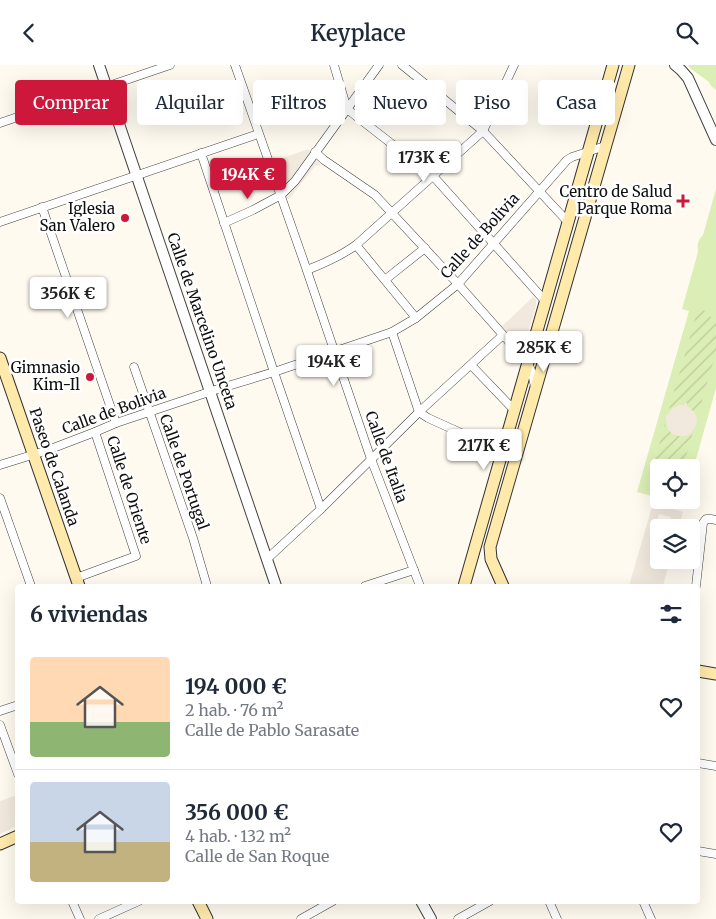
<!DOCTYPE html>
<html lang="es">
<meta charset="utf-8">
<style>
:root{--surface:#fff;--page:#f6f6f7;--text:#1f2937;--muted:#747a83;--line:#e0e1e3;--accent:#ce183b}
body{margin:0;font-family:Merriweather,serif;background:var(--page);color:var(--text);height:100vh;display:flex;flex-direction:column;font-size:19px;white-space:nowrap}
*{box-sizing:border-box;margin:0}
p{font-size:16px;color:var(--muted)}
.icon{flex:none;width:28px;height:28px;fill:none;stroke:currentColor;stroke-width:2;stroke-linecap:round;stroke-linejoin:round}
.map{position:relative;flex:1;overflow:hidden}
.drawer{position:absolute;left:15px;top:519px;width:685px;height:320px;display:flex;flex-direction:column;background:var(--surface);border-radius:5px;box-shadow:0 5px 20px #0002}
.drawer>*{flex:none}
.banner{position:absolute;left:15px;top:15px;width:686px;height:45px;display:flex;gap:10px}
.tools{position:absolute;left:650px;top:394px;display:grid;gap:10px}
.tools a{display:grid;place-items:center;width:50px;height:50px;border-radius:5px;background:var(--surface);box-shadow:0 5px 20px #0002;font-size:25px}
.price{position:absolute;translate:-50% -42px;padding:0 11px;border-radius:5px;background:#fff;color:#222;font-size:16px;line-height:32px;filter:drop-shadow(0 1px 2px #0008)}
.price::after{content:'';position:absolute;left:50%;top:30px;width:15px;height:11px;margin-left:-8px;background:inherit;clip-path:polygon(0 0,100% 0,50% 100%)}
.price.current{background:var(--accent);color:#fff}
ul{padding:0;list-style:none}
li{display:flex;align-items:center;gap:15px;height:125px;padding:0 15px}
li+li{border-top:1px solid var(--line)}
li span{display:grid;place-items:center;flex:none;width:140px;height:100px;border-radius:5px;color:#555}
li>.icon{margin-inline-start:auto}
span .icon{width:60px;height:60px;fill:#fffc;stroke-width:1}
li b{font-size:21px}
h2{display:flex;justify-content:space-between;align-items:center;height:60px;padding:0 15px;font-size:21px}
.tag{padding:0 18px;border-radius:5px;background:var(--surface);box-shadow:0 5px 20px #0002;font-size:18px;line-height:45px}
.tag.current{background:var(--accent);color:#fff}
header{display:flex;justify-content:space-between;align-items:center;height:65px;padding:0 15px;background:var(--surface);font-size:22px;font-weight:600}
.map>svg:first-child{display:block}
.grass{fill:#dbeeb5}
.garden{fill:url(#garden-furrows)}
.plaza{fill:#f1e9dd}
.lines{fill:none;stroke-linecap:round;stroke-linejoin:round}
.minor-casing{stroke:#424242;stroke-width:9}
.tertiary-casing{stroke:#424242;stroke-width:12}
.secondary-casing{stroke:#313131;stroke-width:13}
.minor{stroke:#fff;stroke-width:8}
.tertiary{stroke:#fff;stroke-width:10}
.secondary{stroke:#ffe9ab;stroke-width:11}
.poi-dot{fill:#ce183b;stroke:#fff;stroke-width:2}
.labels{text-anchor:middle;stroke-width:5;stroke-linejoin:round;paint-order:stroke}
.poi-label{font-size:15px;fill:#0f0f0f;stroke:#fff;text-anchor:end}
.street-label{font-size:15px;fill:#0f0f0f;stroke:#fff}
</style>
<header><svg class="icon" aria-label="back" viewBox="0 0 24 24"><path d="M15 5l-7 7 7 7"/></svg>Keyplace<svg class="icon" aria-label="search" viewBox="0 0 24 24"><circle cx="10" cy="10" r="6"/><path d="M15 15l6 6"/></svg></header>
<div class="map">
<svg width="716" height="854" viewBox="0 0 716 854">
<defs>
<pattern id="garden-furrows" width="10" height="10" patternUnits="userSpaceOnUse" patternTransform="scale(1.25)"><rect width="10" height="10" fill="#dbeeb5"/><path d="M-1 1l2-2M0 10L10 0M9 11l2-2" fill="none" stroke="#bbcb9a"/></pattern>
</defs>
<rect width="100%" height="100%" fill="#fffaf0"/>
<g class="grass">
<polygon points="688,0 716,0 716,25 711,21 709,17 690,3"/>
<path d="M716 124V323L691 412V402H659V433L637 427 689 246 682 244 698 187C697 179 698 175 703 170Z"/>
</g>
<g class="garden">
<polygon points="698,244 709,247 711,253 716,259 716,288 697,352 695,348 684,340 676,341 669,344"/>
<path d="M665 359C673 374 681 372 693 367L683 402H659V429C652 425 649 420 650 412Z"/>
</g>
<g class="plaza">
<polygon points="308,84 313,88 314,92 321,100 315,101 289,134 285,133 271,97"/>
<polygon points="534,231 536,235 536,240 524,282 522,284 501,262"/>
<polygon points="685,338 687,338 687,341 694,347 697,353 696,360 694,364 690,369 685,371 679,371 672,369 668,364 666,355 666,351 673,343 679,340 684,340"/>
<polygon points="653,438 683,447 679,462 668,462 671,452 659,449 650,482 659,485 659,495 670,495 663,521 629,521"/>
<polygon points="17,730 17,761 0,769 0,736"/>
</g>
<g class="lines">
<g class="minor-casing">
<g id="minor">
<polyline points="235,0 304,197 371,394 420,521"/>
<polyline points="334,0 347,44 433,111 546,237"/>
<polyline points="402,0 483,66 568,157"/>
<polyline points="0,58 170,0"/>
<polyline points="315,87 324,95 375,130 458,219 528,298 532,308 535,322"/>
<polyline points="201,88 274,307 321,444"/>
<polyline points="42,142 116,358"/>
<polyline points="0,157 258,69"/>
<polyline points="224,158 253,145 281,130 295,116 379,0"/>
<polyline points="356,180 416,253"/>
<path d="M307 205C325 198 341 191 356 180L483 66 514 0"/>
<polyline points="386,214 425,183"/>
<polyline points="392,267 419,347 428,353 503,387"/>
<polyline points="471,300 515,346"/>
<polyline points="134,302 193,473 207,521"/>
<polyline points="0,400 48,385 95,367 116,358 218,324 274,307 392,267 416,253 458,219 567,95 572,92 605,81"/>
<polyline points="0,433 31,521"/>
<polyline points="267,494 321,444 419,347 503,270"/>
<polyline points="76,513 136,491 95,367"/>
<polyline points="365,521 414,505"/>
<polyline points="696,521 703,458 706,454 711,454 716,455"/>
<polyline points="0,646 18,640"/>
<polyline points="0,660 18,709"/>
<polyline points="698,698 716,701"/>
<polyline points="698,786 716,789"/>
<polyline points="72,836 80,854"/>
<polyline points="549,836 557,854"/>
<polyline points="643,836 651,854"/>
<polyline points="99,854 139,836"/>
<polyline points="301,854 333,836"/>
<polyline points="458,854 490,836"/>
</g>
</g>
<g class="tertiary-casing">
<g id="tertiary">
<polyline points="99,0 276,521"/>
<polyline points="675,0 681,5 688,13 716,75"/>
<polyline points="421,836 431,854"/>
</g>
</g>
<g class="secondary-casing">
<g id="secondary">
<polyline points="0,293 79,521"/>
<polyline points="464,521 613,0"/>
<polyline points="503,521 491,494 490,482 629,0"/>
<polyline points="698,606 716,609"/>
<polyline points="0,779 18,771"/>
<polyline points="198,836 207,854"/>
</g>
</g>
<use href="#minor" class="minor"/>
<use href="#tertiary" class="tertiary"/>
<use href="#secondary" class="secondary"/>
</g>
<g class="poi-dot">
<path d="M680.5 128.5h5v5h5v5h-5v5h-5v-5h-5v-5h5z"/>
<circle cx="125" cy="153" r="5"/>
<circle cx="90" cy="312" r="5"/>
</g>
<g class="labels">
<g class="poi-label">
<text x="672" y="132">Centro de Salud<tspan x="672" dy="17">Parque Roma</tspan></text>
<text x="115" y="149">Iglesia<tspan x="115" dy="17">San Valero</tspan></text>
<text x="80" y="308">Gimnasio<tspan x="80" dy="17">Kim-Il</tspan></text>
</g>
<g class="street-label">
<text transform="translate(480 171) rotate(-48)" y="5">Calle de Bolivia</text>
<text transform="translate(202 256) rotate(71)" y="5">Calle de Marcelino Unceta</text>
<text transform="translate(114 346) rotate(-20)" y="5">Calle de Bolivia</text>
<text transform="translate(386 392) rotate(70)" y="5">Calle de Italia</text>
<text transform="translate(54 402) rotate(71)" y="5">Paseo de Calanda</text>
<text transform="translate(184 407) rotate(71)" y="5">Calle de Portugal</text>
<text transform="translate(129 425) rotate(72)" y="5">Calle de Oriente</text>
</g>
</g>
</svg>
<div class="tools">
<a><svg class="icon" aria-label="locate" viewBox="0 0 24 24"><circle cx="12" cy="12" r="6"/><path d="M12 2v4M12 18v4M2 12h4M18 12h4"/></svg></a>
<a><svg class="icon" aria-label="layers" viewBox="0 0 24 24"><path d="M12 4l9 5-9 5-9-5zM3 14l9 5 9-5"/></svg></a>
</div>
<b class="price" style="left:424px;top:118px">173K €</b>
<b class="price current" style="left:248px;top:135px">194K €</b>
<b class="price" style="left:68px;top:254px">356K €</b>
<b class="price" style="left:544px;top:308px">285K €</b>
<b class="price" style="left:334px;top:322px">194K €</b>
<b class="price" style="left:484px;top:406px">217K €</b>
<div class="banner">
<a class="tag current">Comprar</a>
<a class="tag">Alquilar</a>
<a class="tag">Filtros</a>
<a class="tag">Nuevo</a>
<a class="tag">Piso</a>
<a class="tag">Casa</a>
</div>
<section class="drawer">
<h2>6 viviendas<svg class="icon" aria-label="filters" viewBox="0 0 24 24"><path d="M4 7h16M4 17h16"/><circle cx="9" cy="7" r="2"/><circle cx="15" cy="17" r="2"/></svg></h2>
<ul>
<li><span style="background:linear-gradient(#ffd9b3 65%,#8fb573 0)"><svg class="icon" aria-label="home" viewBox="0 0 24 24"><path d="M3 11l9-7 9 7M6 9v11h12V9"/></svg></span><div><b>194 000 €</b><p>2 hab. · 76 m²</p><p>Calle de Pablo Sarasate</p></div><svg class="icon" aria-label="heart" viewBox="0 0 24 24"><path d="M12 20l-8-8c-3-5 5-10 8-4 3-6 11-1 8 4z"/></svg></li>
<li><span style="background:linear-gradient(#c9d6e8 60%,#c2b280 0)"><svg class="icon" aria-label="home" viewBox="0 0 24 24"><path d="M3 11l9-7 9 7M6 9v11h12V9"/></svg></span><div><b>356 000 €</b><p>4 hab. · 132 m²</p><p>Calle de San Roque</p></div><svg class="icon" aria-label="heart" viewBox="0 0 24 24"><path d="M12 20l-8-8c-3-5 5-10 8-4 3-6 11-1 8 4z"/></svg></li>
</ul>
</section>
</div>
